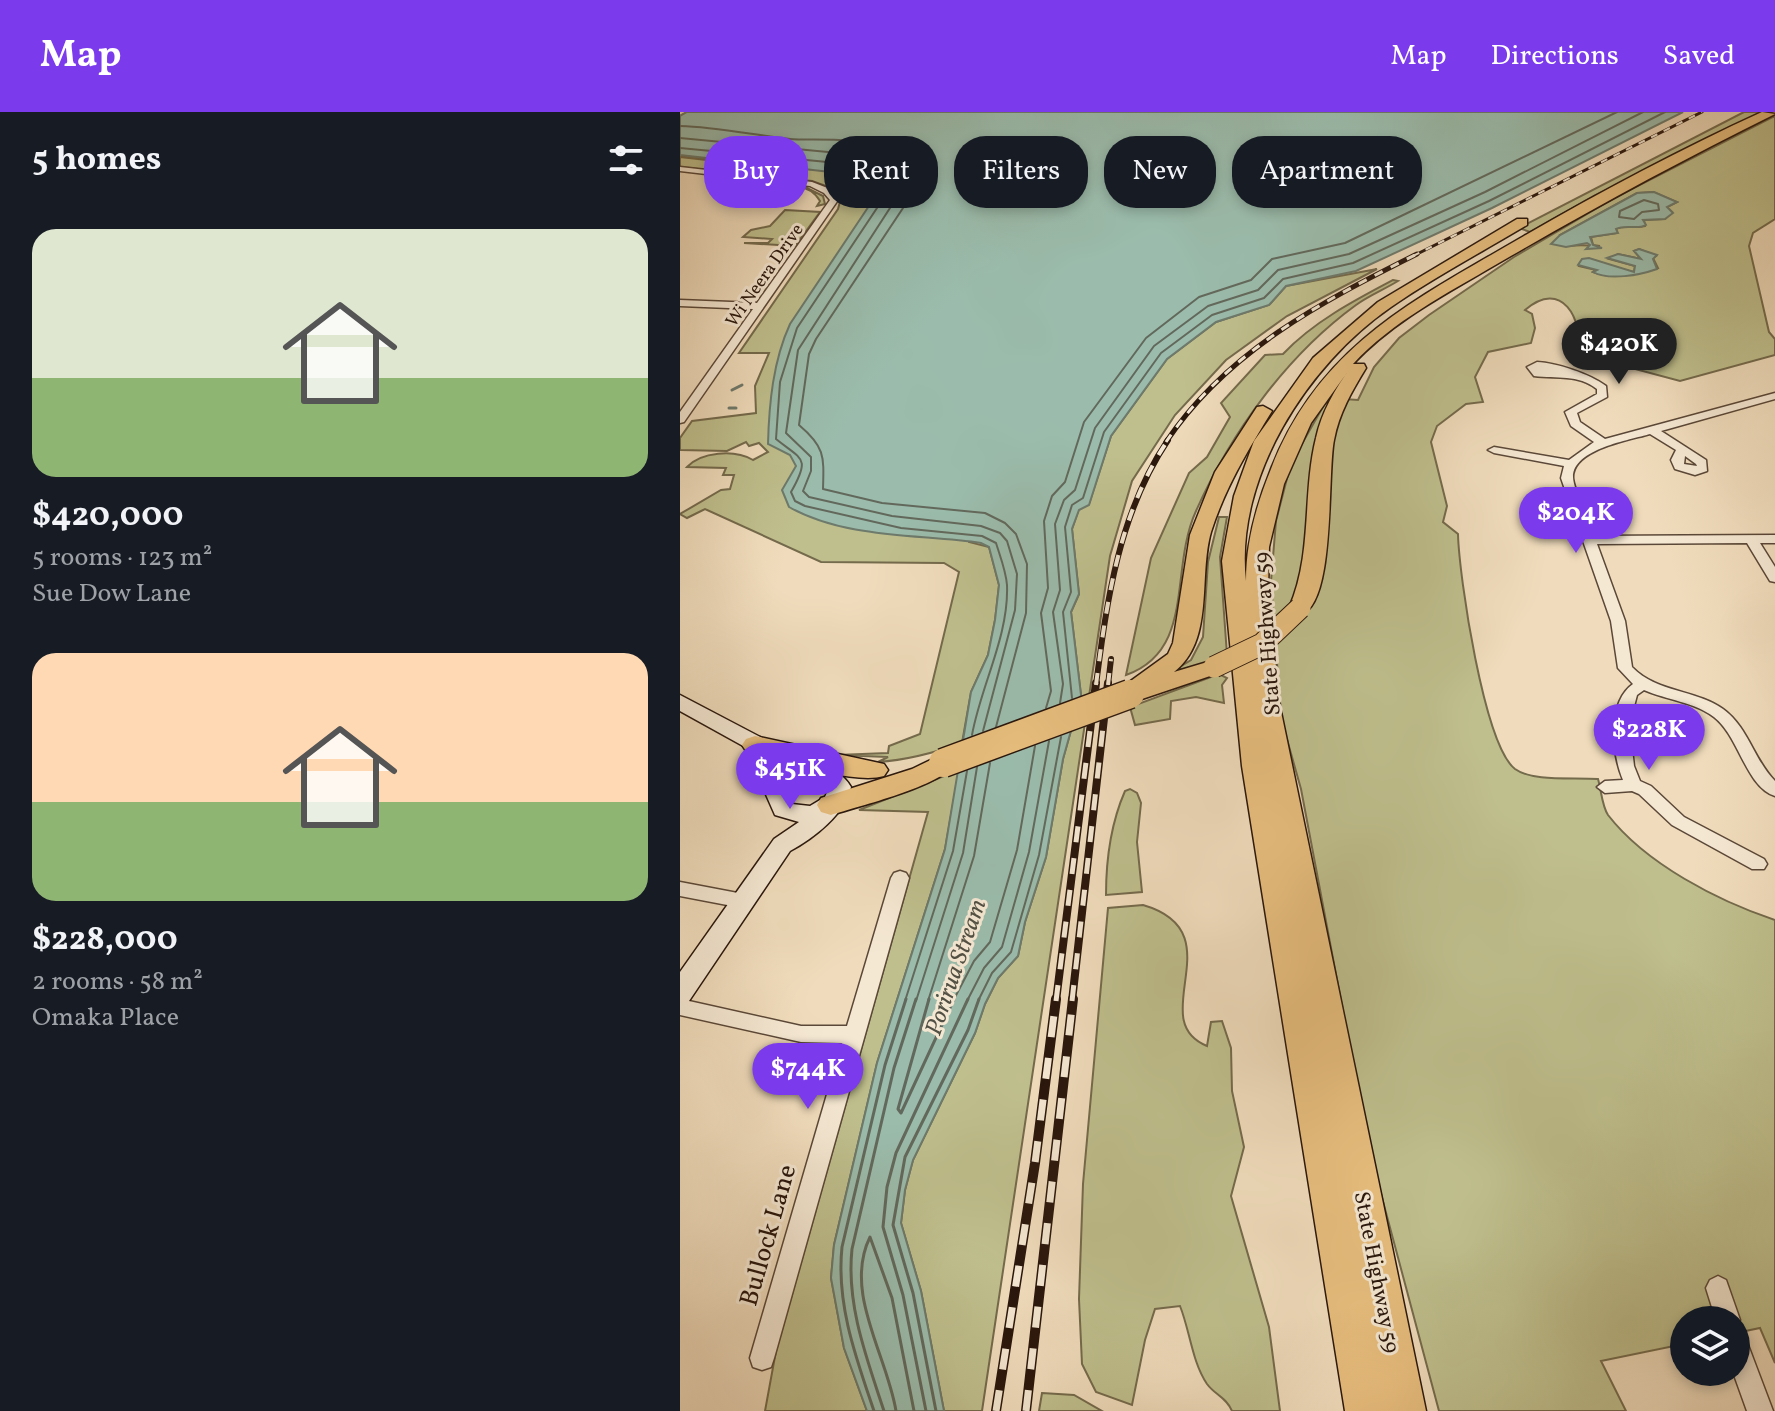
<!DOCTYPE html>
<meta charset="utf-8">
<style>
:root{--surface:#171b24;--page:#242831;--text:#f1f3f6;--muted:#9ea1a6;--accent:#7c3aed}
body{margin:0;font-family:Vollkorn,serif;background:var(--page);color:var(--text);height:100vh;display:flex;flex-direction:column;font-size:30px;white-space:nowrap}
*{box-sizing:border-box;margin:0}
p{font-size:26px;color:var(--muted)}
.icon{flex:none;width:44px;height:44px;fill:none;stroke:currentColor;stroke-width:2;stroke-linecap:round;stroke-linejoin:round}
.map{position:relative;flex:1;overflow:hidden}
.sheet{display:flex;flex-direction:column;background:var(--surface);width:680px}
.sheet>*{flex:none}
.guide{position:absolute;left:24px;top:24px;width:760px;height:72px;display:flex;gap:16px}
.controls{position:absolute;left:990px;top:1194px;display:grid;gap:16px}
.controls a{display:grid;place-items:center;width:80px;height:80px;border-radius:50%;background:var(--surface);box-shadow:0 4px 12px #0003;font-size:40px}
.price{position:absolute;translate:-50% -68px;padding:0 18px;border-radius:28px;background:var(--accent);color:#fff;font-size:26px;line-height:52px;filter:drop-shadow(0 2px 4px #0008)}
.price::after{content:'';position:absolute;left:50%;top:48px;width:24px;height:18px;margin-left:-12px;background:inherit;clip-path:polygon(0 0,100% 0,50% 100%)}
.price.active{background:#222;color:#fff}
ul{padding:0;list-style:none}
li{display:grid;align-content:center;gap:16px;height:424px;padding:0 32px}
li span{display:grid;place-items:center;height:248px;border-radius:24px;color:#555}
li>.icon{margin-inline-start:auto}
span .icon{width:144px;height:144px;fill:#fffc;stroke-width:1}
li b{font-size:34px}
h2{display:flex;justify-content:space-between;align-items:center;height:96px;padding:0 32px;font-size:34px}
.chip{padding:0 28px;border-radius:32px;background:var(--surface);box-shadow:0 4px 12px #0003;font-size:28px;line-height:72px}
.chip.active{background:var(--accent);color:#fff}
header{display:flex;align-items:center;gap:48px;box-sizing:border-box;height:112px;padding:0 40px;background:var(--accent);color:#fff}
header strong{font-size:38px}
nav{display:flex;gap:44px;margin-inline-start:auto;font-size:28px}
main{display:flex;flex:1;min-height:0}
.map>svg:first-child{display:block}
.green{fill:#bfbf8d;stroke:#746a4c;stroke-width:2;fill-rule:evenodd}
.water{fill:#9bbcac;stroke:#6d7a6c;stroke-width:2}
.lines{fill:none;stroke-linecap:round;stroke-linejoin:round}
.shore-far1{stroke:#62695c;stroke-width:2}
.shore{stroke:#62695c;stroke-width:3}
.stream{stroke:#6d7a6c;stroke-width:3}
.minor-casing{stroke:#5b4838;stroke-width:3}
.secondary-casing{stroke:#29160c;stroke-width:3}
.primary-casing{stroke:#29160c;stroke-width:3}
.minor{fill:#f5e8d3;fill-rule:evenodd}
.secondary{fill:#f5e8d3;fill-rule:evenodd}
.primary{fill:#e8be7e;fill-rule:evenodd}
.rail-far4-casing{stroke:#29160c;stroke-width:3}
.rail-far3-casing{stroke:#29160c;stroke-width:5}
.rail-far2-casing{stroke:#29160c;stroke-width:6}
.rail-far1-casing{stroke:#29160c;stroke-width:8}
.rail-casing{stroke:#29160c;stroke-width:10}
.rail-far4{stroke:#f5e8d3;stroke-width:2;stroke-dasharray:7;stroke-linecap:butt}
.rail-far3{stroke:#f5e8d3;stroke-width:3;stroke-dasharray:9;stroke-linecap:butt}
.rail-far2{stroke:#f5e8d3;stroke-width:4;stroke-dasharray:12;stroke-linecap:butt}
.rail-far1{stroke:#f5e8d3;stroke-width:5;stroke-dasharray:16;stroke-linecap:butt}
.rail{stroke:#f5e8d3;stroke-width:7;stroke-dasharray:21;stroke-linecap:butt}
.primary-bridge-far1-casing{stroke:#29160c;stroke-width:23;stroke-linecap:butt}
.primary-bridge-casing{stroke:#29160c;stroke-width:31;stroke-linecap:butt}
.primary-bridge-far1{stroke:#e8be7e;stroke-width:21}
.primary-bridge{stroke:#e8be7e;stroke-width:28}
.labels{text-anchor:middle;stroke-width:6;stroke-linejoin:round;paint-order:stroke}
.far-street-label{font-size:18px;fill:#29160c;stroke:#f5e8d3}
.street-label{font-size:22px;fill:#29160c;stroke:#f5e8d3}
.water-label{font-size:24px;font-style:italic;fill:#515044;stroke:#f5e8d3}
.near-street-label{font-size:26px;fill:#29160c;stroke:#f5e8d3}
</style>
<header>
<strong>Map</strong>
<nav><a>Map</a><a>Directions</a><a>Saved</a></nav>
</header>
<main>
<section class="sheet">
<h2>5 homes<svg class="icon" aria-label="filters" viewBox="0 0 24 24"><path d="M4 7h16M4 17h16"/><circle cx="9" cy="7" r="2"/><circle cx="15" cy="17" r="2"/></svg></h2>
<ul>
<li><span style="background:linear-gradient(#dfe7d0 60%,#8fb573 0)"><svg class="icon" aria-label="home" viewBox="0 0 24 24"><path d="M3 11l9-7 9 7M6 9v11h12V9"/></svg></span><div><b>$420,000</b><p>5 rooms · 123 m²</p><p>Sue Dow Lane</p></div></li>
<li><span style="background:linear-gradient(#ffd9b3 60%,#8fb573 0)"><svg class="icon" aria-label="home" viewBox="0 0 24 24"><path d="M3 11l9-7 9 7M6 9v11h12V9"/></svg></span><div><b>$228,000</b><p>2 rooms · 58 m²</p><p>Omaka Place</p></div></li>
</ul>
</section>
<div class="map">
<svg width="1095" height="1299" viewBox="0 0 1095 1299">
<rect width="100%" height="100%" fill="#f0dcbc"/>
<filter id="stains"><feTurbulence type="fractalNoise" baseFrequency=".0025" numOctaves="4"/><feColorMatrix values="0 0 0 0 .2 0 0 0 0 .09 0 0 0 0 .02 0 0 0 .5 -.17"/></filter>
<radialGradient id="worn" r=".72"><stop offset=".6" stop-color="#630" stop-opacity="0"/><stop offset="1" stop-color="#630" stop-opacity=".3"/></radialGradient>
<g class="green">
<path d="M7 0 211 18 289 430 309 435 319 473 315 508 308 543 291 580 282 631C254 641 228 648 198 650L208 645 156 643 208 641 209 634 240 622 279 460 264 451 141 450 25 397 7 406 0 402 41 378 50 377 54 363H43L46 356 7 355C21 340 54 337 73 348L88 340 79 331 69 334 66 330 47 339 0 338V326L12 309 76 301 75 274 89 241H59L158 97 161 86 152 76 132 69 0 55V45L98 56 0 43V4Z"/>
<polygon points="1064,0 1086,0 914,84 850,120 839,116"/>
<path d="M1095 4V107L1073 121 1069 134 1089 220 1095 227V243L1000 269 899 242C903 207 882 166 845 198L852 202 855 216 851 231 808 240 795 265 803 290 786 292 757 314 751 330 767 394 763 410 778 422C779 464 804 633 835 657 853 670 894 665 918 667 921 677 922 694 928 703 966 752 1038 789 1095 808V1251L1080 1216 1056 1221V1208H1004V1232L921 1249 946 1299H759L689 1037 621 677 601 606 591 469 596 409 611 351 648 286 678 288 694 255 719 226 749 203 834 145 936 85ZM973 80 997 90 987 95 992 100 985 107 964 108 965 114C955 117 945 112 936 117L937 121 911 125 913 133 920 134C908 134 903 132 890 134L880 123 957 81ZM959 137 976 144 973 146 978 156C957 162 934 168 913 160L916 158 899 154 902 148 954 160 955 154 929 147 938 142 961 147 954 139Z"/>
<path d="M63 66 121 73 143 84 145 92 137 94 140 89C125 65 104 79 86 87L97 79 81 76 85 70 74 79 54 82 67 68Z"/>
<polygon points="105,98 140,100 115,134 64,131 88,131 92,127 63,125 71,118 90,114"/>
<polygon points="697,157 607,204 546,248 495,303 452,369 430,444 302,1299 264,1299 241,1179 221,1111 225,1078 233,1048 295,921 305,892 318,866 338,844 345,810 366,745 383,647 401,583 391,500 399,482 392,417 399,397 409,392 431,324 487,247 536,210 589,193 606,174"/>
<path d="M713 168 718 169C705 177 688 184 676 193 606 244 551 321 516 399 489 458 516 538 446 563L471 446 509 361 527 345 550 305 541 291 585 243 603 242C633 210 675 188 713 168Z"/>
<polygon points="539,405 547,405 540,445 547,543 498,563 493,559 511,548 523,525 528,450"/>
<polygon points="539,562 547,566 542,573 544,591 516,585 491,589 490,607 455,613 450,595"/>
<polygon points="279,658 265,737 197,951 154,1133 151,1166 164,1236 187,1299 85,1299 96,1239 248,700 179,698"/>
<path d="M450 677 457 681 461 691 457 730 462 780 426 783C426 748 431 711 445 679Z"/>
<path d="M463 793C556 820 463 908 527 934L531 910 542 909 551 936 552 979 564 1035 551 1084 589 1215 600 1299H552C546 1285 535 1283 527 1272 512 1250 510 1219 500 1194L475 1197 465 1228 452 1293 416 1280 402 1252 399 1187 403 1072 428 796Z"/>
<polygon points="362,1281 394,1283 422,1299 359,1299"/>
</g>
<g class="water">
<path d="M7 0H1003L812 96 676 159 606 174 589 193 536 210 487 247 431 324 409 393 399 398 392 417 399 482 391 500 401 583 383 647 366 745 345 810 338 844 318 866 305 892 295 921 233 1048 225 1078 221 1111 241 1179 264 1299H187L164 1236 151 1166 154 1133 197 951 265 737 291 580 308 543 315 508 319 473 309 435 301 431C239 422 166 427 109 395L102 378 116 354 110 343 88 332C89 292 93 249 110 212L205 70 203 66 0 43V4Z"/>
<path d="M974 80 997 90 987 95 993 101 985 107 963 108 966 113C957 118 946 112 936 117L938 121 910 125 913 133 922 136 906 137 910 133 907 131 886 135 871 132 880 123 957 81Z"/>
<path d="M959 137 977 143 973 147 977 157C960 163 929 169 913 160L917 158 898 153 902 147 909 146 954 160 955 154 927 146 938 142 961 147 954 139Z"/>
</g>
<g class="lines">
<g class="shore-far1">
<path d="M0 14C37 15 73 23 110 27 144 30 255 17 231 84L136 227 129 242 119 313C145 335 144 344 143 377L202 391 305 401 325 411 336 422 347 452 346 501 316 615"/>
<path d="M0 26 190 44C214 50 219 55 221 79L118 238 106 321 131 345V359L123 379 129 385 212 404 301 414 320 421 327 429 337 462 335 498 303 619"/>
<path d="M0 36 189 54 211 63V75L117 216 100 270 96 327C122 348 131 345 111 380L115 389 125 394 221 416 302 424 316 431C320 444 326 459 327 473 329 524 301 573 292 623"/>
<polygon points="964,88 978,92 979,98 962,100 954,107 939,105 940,99"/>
<polyline points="392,586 383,500 391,480 385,415 392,393 403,386 424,320 481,241 532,203 584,186 603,167 673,151 809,89 985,0"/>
<polyline points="380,591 383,572 373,500 380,478 375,412 384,388 395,378 415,316 474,234 528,194 578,178 598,158 669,142 805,80 963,0"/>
<polyline points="366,596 371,579 361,501 368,476 364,409 372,384 385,370 404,310 466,226 519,185 571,168 592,147 665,131 937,0"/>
<polyline points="225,889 273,739 287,659"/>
<polyline points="236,889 283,741 297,655"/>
<polyline points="248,889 294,744 310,651"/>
<polyline points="273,889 294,849 310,830 337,738 355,634"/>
<polyline points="287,889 304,856 322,835 349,740 369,629"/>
<polyline points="298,889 312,861 331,840 359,743 381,625"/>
</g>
<g class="shore">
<polyline points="249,887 218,997 221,1001 274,887"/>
<path d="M194 1299C176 1246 156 1192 162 1135L205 953 226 887"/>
<path d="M204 1299C187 1247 166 1193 172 1137L214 956 236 887"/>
<path d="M216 1299C207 1243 163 1180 190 1125L212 1186 234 1299"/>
<polyline points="246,1299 223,1183 203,1115 207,1075 216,1041 288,887"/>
<polyline points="256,1299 233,1181 213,1113 225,1045 288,918 299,887"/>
</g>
<g class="stream">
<polyline points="52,278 62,273"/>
<polyline points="49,296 56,296"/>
</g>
<g class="minor-casing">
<g id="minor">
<polygon points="0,55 132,70 150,77 158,88 4,310 0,311 0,300 73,197 0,194 0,188 77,191 150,88 144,81 130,74 0,59"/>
<path d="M857 250C877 251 910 262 926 274L927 285 897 301 900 310 925 327 1095 281V287L981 319 1026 348 1027 359 1015 363 995 357 991 348 996 338 970 322C950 328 893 337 893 365 893 377 910 411 914 424L1095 423V431H1080L1095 455V470L1090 469 1067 431 917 432 945 509 952 555C977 581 1015 577 1043 597 1068 615 1074 648 1095 669V684C1066 675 1059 624 1034 605 1014 590 987 588 964 578L957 583 952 602 951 628 954 654 960 669 971 674 1004 705 1084 747 1087 752 1084 757H1072L992 713 959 682 952 679 925 681 917 675 925 669 943 668C932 642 927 590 953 572L938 556 931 509 881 366 884 354 814 341 808 338 814 335 889 348 914 330 891 314 885 300 917 282V277C898 262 877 267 854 264L847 255ZM1005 344 1016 352 1017 354 1004 352Z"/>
<polygon points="220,759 226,761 229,766 94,1246 91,1255 82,1258 73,1255 70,1246 162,931 121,930 0,903 0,887 121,914 167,914 211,766 214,761"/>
<polygon points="0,770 63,782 69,784 72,789 69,794 63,796 0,784"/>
<polygon points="1038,1164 1046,1168 1060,1208 1056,1217 1056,1208 1036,1208 1026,1176 1030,1168"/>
<polygon points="1056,1222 1065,1225 1093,1299 1067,1299 1053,1260 1056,1260"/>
</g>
</g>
<g class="secondary-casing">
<path id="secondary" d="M0 583 99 635 102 640 93 647 102 666C126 651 156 650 171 675 166 701 133 727 110 739L9 889 0 892V860L94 727 119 710 95 703 65 635 0 599ZM139 670 149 676 145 685 130 694 112 692 110 688 122 674Z"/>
</g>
<g class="primary-casing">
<g id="primary">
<path d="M1082 0 1095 2C1000 49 908 99 817 152 766 182 713 209 673 252H684L686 256C672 279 659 301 654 328 647 361 656 494 620 503L609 496C633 441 622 383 636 326 642 299 655 277 671 255L631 311 604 372 589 435 588 480 600 595 746 1299H665L562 654 542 449 554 384 574 329 633 246 698 190 837 107H847V113C802 140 754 165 711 195 628 252 554 366 566 469 566 430 576 394 591 357 639 233 736 187 844 124 922 79 1001 37 1082 0Z"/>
<path d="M583 294 592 299C568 338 545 376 531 420 518 465 535 528 494 560L534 548 546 555 542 560 459 588H441L438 582 441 576 488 542 493 531 510 423 535 360 577 295Z"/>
<path d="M75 624 204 652 208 658 204 664C174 673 98 648 66 639L62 633 66 627Z"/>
<path d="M263 642 272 645 276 651C262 674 179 694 151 703L141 700 137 693 141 686 232 657Z"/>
</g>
</g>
<use href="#minor" class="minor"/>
<use href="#secondary" class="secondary"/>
<use href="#primary" class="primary"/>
<g class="rail-far4-casing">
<polyline id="rail-far4" points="733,144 1022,0"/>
</g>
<g class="rail-far3-casing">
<path id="rail-far3" d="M486 330C547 239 641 190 737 142"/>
</g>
<g class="rail-far2-casing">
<g id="rail-far2">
<path d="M416 573C427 487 439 401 488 328"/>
<polyline points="428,573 431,547"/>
</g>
</g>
<g class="rail-far1-casing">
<g id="rail-far1">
<polyline points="376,889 416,571"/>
<polyline points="392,889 428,571"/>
</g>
</g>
<g class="rail-casing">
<g id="rail">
<polyline points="316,1299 355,1051 376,887"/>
<polyline points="346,1299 393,887"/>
</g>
</g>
<use href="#rail-far4" class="rail-far4"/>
<use href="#rail-far3" class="rail-far3"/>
<use href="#rail-far2" class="rail-far2"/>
<use href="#rail-far1" class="rail-far1"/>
<use href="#rail" class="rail"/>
<g class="primary-bridge-far1-casing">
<polyline id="primary-bridge-far1" points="534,555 582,532 620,496"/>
</g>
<g class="primary-bridge-casing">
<polyline id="primary-bridge" points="263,651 450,582"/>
</g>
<use href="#primary-bridge-far1" class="primary-bridge-far1"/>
<use href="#primary-bridge" class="primary-bridge"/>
</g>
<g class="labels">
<g class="far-street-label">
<text transform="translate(84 163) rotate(-55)" y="6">Wi Neera Drive</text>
</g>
<g class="street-label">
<text transform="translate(586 522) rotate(-94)" y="8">State Highway 59</text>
<text transform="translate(698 1160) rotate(79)" y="8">State Highway 59</text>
</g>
<g class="water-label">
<text transform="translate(275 855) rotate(-71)" y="8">Porirua Stream</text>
</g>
<g class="near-street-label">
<text transform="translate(87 1123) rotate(-74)" y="9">Bullock Lane</text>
</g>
</g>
<rect width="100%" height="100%" filter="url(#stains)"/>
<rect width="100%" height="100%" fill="url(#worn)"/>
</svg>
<div class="controls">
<a><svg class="icon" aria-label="layers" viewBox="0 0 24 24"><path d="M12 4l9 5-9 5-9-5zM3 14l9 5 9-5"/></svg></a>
</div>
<b class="price active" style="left:939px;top:274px">$420K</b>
<b class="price" style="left:896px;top:443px">$204K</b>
<b class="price" style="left:969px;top:660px">$228K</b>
<b class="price" style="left:110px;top:699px">$451K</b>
<b class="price" style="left:128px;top:999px">$744K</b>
<div class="guide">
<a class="chip active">Buy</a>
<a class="chip">Rent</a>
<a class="chip">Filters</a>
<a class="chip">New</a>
<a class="chip">Apartment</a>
</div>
</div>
</main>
